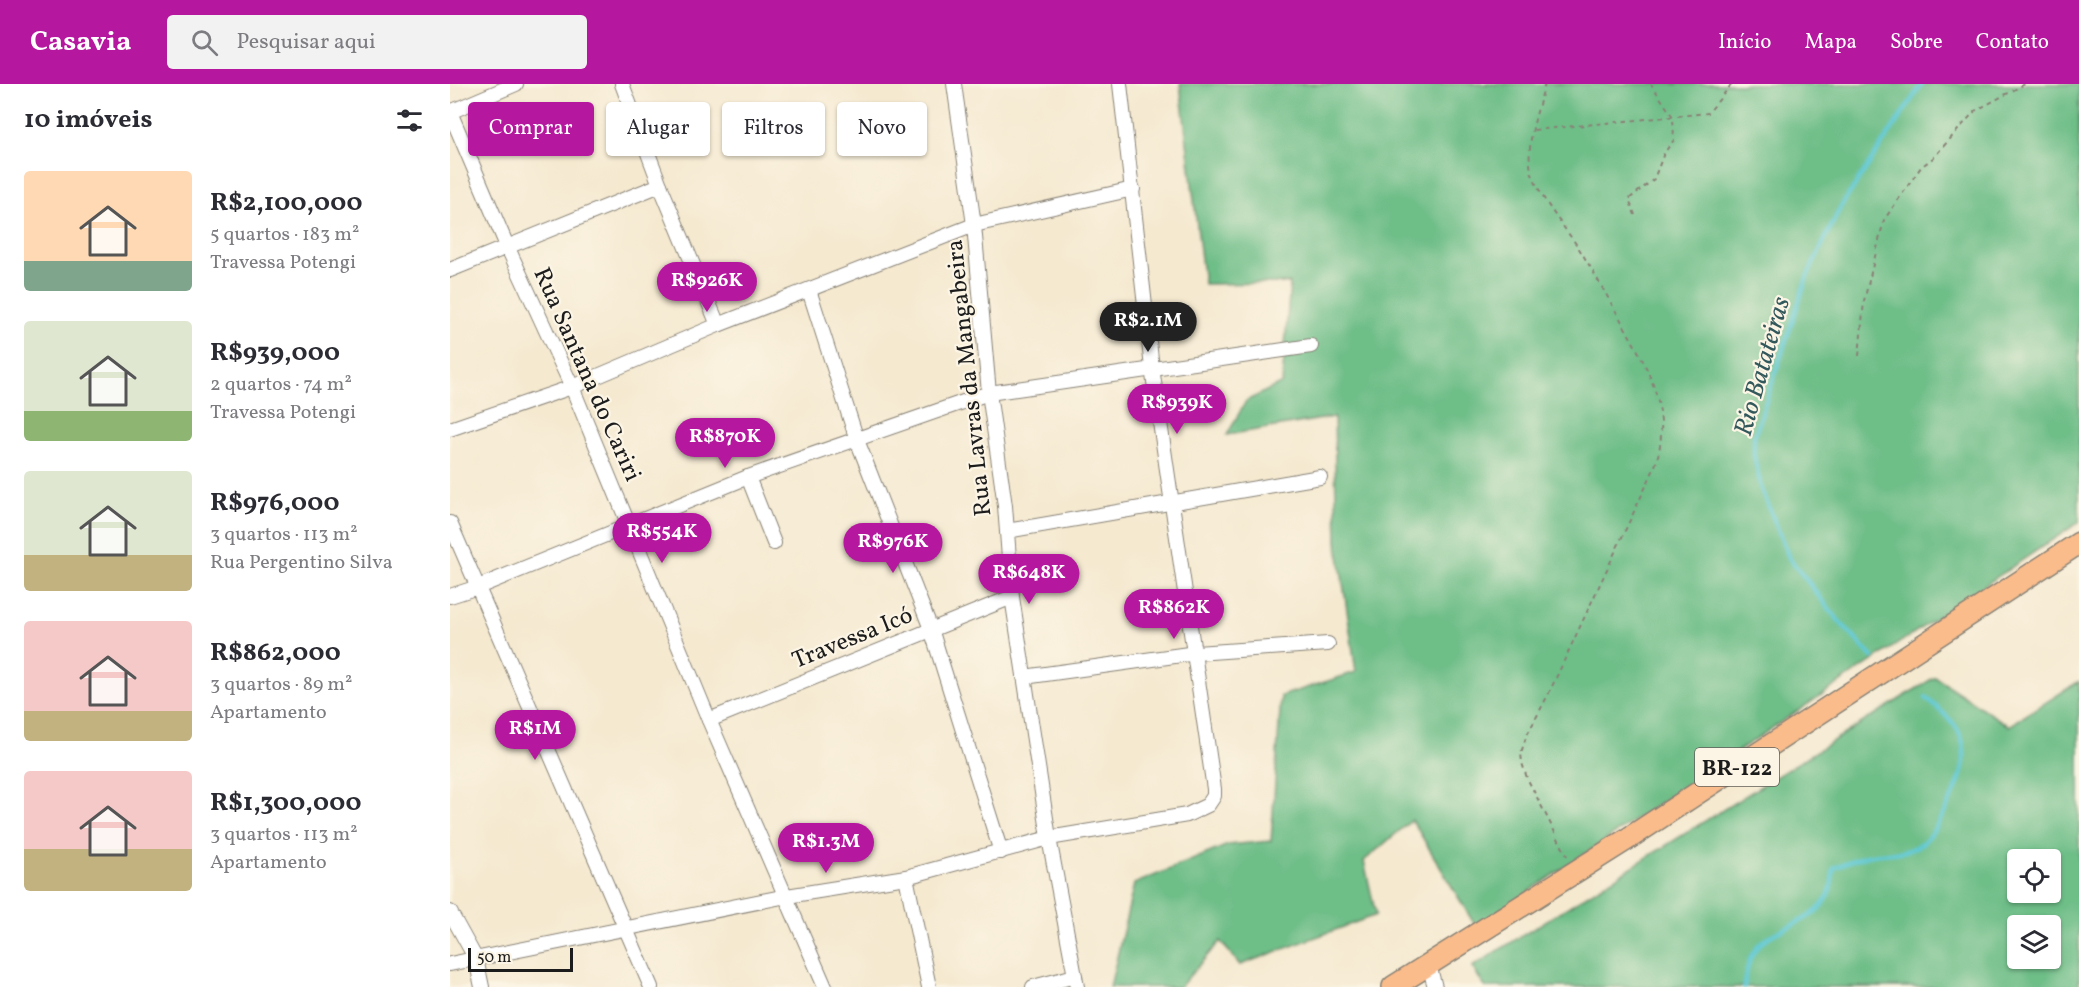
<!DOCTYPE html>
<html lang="pt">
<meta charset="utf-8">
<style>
:root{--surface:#fff;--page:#f2f2f3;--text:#2b2b33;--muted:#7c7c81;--accent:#b5179e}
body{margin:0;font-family:Vollkorn,serif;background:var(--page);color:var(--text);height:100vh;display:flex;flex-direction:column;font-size:22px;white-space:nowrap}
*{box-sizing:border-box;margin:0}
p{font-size:20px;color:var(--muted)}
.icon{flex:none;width:33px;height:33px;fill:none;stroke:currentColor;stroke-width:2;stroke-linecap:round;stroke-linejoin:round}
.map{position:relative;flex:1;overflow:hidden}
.side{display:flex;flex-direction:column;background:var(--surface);width:450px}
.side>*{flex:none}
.top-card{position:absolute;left:18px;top:18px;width:570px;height:54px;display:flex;gap:12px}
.controls{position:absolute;left:1557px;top:765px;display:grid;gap:12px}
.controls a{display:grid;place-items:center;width:54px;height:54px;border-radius:6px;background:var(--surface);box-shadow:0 2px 4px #0004;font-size:30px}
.scale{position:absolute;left:18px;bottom:15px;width:105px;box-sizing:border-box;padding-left:6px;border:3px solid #1c1c1c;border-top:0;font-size:16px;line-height:21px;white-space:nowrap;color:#1c1c1c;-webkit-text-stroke:4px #fcf5e5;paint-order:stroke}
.price{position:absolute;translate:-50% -51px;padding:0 14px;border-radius:21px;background:var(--accent);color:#fff;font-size:20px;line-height:39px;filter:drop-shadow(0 2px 3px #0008)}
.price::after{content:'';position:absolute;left:50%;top:36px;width:18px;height:14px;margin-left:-9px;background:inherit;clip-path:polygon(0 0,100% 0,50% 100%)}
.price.active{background:#222;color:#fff}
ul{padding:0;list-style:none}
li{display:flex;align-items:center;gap:18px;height:150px;padding:0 24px}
li span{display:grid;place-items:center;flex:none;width:168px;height:120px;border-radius:6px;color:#555}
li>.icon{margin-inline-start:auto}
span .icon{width:72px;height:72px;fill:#fffc;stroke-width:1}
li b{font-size:26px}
h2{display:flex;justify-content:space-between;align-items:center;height:72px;padding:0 24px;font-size:26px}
.tag{padding:0 21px;border-radius:6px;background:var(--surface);box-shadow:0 2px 4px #0004;font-size:21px;line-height:54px}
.tag.active{background:var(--accent);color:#fff}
header{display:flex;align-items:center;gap:36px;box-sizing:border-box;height:84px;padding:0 30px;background:var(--accent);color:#fff}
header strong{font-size:28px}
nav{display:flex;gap:33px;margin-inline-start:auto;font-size:21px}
.search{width:420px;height:54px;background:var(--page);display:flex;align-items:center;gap:15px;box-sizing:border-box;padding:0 21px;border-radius:6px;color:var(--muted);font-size:22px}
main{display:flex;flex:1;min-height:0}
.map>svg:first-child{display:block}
.forest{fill:#6ebe88;stroke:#456d52;stroke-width:1.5;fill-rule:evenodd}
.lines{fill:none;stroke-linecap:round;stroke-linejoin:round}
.stream{stroke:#5bc7d2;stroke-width:4.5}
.minor-casing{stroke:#888276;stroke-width:16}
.highway-casing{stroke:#888276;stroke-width:24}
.path{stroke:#888276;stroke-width:2;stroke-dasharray:4.5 4.5;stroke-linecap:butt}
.minor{stroke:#fff;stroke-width:14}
.highway{stroke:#fabc8b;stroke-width:21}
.labels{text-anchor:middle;stroke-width:4.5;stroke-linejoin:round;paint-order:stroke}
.shield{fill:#fcf5e5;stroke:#5f5d58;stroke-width:1.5}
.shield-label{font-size:22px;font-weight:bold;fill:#1c1c1c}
.street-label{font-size:24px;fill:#1c1c1c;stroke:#fcf5e5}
.water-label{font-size:26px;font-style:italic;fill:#32585c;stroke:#fcf5e5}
</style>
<header>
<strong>Casavia</strong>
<div class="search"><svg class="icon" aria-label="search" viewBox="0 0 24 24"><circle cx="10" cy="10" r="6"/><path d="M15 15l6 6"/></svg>Pesquisar aqui</div>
<nav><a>Início</a><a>Mapa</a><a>Sobre</a><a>Contato</a></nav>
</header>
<main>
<section class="side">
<h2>10 imóveis<svg class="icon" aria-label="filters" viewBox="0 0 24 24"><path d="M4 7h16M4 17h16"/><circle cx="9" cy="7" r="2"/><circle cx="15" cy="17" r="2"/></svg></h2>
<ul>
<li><span style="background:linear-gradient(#ffd9b3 75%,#7fa58c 0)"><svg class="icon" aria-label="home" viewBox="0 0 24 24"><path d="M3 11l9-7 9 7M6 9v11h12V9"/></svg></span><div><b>R$2,100,000</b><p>5 quartos · 183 m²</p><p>Travessa Potengi</p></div></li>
<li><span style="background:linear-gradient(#dfe7d0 75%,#8fb573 0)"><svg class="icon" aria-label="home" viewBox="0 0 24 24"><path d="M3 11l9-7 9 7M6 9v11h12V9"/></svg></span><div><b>R$939,000</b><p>2 quartos · 74 m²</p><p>Travessa Potengi</p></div></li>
<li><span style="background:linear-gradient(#dfe7d0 70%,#c2b280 0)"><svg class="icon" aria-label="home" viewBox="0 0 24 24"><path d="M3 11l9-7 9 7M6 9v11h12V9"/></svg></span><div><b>R$976,000</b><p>3 quartos · 113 m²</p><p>Rua Pergentino Silva</p></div></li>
<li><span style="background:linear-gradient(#f6c9c9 75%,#c2b280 0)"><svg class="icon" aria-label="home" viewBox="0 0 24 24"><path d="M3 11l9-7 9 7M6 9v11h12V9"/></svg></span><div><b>R$862,000</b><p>3 quartos · 89 m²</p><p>Apartamento</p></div></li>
<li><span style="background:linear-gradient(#f6c9c9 65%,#c2b280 0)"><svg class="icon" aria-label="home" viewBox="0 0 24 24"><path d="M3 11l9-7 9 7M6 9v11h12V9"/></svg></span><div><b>R$1,300,000</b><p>3 quartos · 113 m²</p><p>Apartamento</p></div></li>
</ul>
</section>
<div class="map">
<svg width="1629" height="903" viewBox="0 0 1629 903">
<rect width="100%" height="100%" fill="#fcf5e5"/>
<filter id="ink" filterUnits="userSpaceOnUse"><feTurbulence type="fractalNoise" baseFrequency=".0167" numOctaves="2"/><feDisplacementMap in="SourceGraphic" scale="12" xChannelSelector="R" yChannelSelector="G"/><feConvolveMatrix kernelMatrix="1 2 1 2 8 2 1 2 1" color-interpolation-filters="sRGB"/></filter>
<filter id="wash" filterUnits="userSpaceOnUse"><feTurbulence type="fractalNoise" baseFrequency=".008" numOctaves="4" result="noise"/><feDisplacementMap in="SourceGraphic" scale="24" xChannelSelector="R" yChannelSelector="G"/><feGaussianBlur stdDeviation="1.35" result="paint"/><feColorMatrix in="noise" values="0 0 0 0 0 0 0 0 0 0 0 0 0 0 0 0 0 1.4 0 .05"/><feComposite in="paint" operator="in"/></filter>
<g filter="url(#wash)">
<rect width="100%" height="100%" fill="#f5e9d0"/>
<g class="forest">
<polygon points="730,0 1629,0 1629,438 1026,843 962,736 914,777 926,831 790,881 770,857 730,903 660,903 684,800 778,761 821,757 831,612 906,588 887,458 884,333 777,351 796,317 832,299 840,199 754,200"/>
<path d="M1485 593 1559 642 1629 597V903H1035L1022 883ZM1568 776H1600V808H1568ZM1568 842H1600V874H1568Z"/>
</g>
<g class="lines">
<g class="stream">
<polyline points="1422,573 1388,536 1339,474 1311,403 1304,372 1304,354 1357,193 1390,124 1472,0"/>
<path d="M1294 903C1296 893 1297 880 1302 871 1317 841 1364 843 1378 812 1382 804 1382 793 1384 784 1396 778 1408 773 1423 771 1437 769 1455 770 1468 762 1481 754 1489 738 1496 725 1510 700 1525 666 1503 639 1495 630 1485 622 1476 614"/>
</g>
</g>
</g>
<g filter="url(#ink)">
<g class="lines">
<g class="minor-casing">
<g id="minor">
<polyline points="172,0 210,101 268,241"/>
<polyline points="504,0 524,141 539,309 555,422 562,513 599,754 627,903"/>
<polyline points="0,28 57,162 122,303 259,636 375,903"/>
<polyline points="0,28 66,0"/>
<polyline points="0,186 210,101"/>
<polyline points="359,206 407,356 481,545 551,768"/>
<polyline points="0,345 122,303 268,241 524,141 683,105"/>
<polyline points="298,393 324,459"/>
<polyline points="0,439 201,903"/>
<polyline points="557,447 870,393"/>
<polyline points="0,512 28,503 298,393 539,309 861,262"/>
<polyline points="574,593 746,569 878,560"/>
<polyline points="259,636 562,513"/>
<polyline points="456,793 479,903"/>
<polyline points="0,828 26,875 32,903"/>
<polyline points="0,880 337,812 456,793 599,754 737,731 758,721 764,712 764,705 702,284 670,0"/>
<polyline points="979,881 985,903"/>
<polyline points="583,903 625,892"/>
</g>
</g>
<g class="highway-casing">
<polyline id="highway" points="943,903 1179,754 1629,459"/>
</g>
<g class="path">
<path d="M1095 0C1088 25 1074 64 1082 90 1091 115 1111 139 1126 160 1141 183 1154 207 1168 231 1196 281 1225 326 1204 385L1098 611 1076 653 1071 669 1072 679 1077 694 1117 772"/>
<polyline points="1084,46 1258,29 1282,0"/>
<polyline points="1185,131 1179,115 1204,95 1214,69 1224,56 1223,33 1201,0"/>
<polyline points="1409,272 1414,217 1434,136 1471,83 1483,74 1525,27 1575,0"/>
</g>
<use href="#minor" class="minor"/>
<use href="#highway" class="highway"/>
</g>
</g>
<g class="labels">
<rect class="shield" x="1245" y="664" width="84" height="38" rx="4.5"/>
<g class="shield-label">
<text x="1287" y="691">BR-122</text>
</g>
<g class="street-label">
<text transform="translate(138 290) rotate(66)" y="8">Rua Santana do Cariri</text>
<text transform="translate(518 294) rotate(-96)" y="8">Rua Lavras da Mangabeira</text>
<text transform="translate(402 553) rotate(-22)" y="8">Travessa Icó</text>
</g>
<g class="water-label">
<text transform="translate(1311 282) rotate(-74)" y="9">Rio Batateiras</text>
</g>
</g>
</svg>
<div class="controls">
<a><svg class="icon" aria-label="locate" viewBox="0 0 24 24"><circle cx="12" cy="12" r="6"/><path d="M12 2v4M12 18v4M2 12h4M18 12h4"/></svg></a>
<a><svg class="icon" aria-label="layers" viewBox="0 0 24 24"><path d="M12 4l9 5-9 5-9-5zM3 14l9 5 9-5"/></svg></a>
</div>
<div class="scale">50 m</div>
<b class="price" style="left:257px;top:229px">R$926K</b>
<b class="price active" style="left:698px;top:269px">R$2.1M</b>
<b class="price" style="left:727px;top:351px">R$939K</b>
<b class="price" style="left:275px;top:385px">R$870K</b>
<b class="price" style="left:212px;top:480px">R$554K</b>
<b class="price" style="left:443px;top:490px">R$976K</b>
<b class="price" style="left:579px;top:521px">R$648K</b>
<b class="price" style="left:724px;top:556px">R$862K</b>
<b class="price" style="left:85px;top:677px">R$1M</b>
<b class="price" style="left:376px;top:790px">R$1.3M</b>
<div class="top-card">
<a class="tag active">Comprar</a>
<a class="tag">Alugar</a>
<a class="tag">Filtros</a>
<a class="tag">Novo</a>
</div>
</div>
</main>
